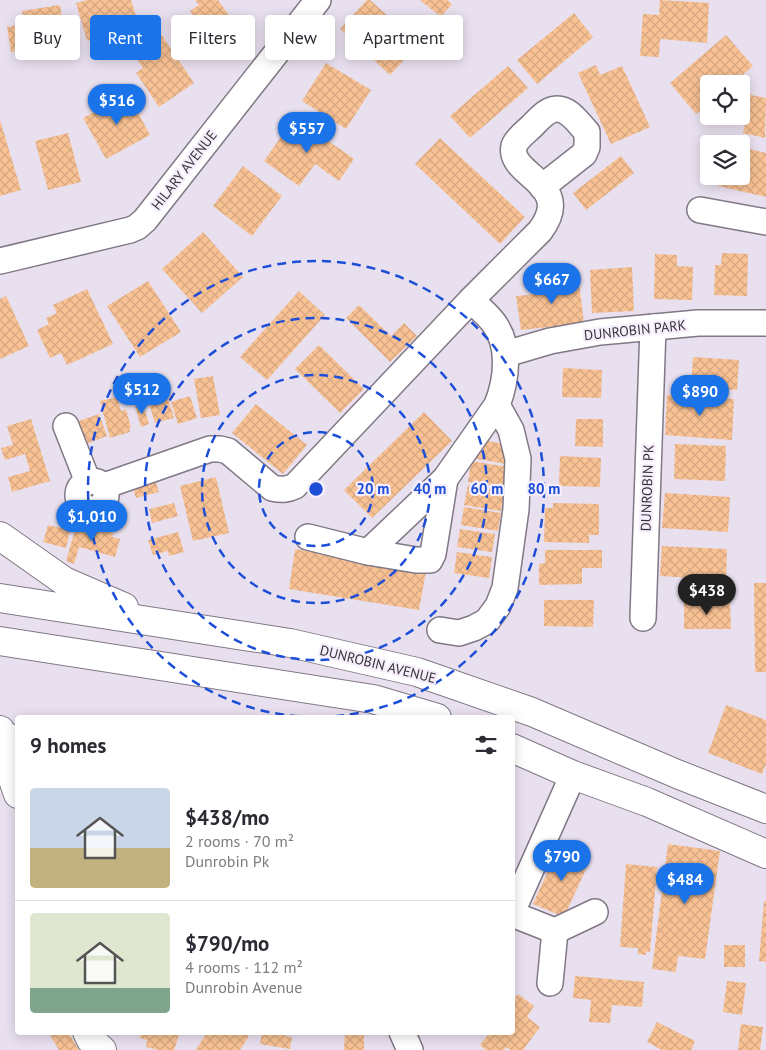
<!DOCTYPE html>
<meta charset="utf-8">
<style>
:root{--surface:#fff;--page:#f7f7f7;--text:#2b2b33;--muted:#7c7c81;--line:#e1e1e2;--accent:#1a73e8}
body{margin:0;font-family:"PT Sans",sans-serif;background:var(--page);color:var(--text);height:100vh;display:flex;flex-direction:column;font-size:19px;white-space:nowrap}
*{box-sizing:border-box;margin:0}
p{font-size:16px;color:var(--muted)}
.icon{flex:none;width:28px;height:28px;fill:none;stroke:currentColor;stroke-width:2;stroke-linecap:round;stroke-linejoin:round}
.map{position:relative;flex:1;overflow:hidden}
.sheet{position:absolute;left:15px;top:715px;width:500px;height:320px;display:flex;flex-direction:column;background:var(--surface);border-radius:5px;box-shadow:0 2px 12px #0003}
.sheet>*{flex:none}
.banner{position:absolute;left:15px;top:15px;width:500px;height:45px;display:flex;gap:10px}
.controls{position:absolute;left:700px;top:75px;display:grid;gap:10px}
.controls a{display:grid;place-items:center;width:50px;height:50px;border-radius:5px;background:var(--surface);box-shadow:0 2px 12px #0003;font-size:25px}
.price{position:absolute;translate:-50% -42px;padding:0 11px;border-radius:18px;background:var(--accent);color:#fff;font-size:16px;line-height:32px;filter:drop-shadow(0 1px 2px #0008)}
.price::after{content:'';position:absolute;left:50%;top:30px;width:15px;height:11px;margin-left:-8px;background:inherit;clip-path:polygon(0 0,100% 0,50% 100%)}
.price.on{background:#222;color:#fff}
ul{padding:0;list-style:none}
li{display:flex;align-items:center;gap:15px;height:125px;padding:0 15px}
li+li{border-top:1px solid var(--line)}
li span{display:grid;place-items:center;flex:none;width:140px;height:100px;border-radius:5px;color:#555}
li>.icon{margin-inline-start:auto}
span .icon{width:60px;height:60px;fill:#fffc;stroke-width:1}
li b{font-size:21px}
h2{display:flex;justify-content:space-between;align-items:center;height:60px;padding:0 15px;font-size:21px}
.pill{padding:0 18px;border-radius:5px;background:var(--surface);box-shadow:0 2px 12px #0003;font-size:18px;line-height:45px}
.pill.on{background:var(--accent);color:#fff}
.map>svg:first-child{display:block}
.building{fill:url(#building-cross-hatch)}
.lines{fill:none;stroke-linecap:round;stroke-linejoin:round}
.minor-casing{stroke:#807885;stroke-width:28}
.major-casing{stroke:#807885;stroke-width:30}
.highway-casing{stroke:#807885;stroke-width:30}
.minor{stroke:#fff;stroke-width:25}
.major{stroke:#fff;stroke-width:28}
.highway{stroke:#fff;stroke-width:28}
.ring{fill:none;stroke:#1d4ed8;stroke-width:2.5;stroke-dasharray:9 6}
.labels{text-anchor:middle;stroke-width:4.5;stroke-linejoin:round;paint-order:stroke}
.street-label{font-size:14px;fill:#373439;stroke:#f6eefc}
.centre{fill:#1d4ed8;stroke:#f6eefc;stroke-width:2.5}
.ring-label{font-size:15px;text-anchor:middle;font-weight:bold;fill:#1d4ed8;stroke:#f6eefc;stroke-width:4.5;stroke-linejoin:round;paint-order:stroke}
</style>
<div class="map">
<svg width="766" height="1050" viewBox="0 0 766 1050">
<defs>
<pattern id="building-cross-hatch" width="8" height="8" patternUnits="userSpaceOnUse" patternTransform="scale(1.25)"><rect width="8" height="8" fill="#f9c295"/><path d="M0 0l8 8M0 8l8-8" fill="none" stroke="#d6a781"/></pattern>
</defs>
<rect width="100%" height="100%" fill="#e9e0ef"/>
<g class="building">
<polygon points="87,0 131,0 139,25 87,41 76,3"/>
<polygon points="195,0 218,0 236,25 195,53 178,28 194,17 190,11 199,5"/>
<polygon points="367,0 370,0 419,44 390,75 340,29"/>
<polygon points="420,0 447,0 452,4 441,17"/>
<polygon points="660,0 709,3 707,43 660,39 659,57 640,56 643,14 659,15"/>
<polygon points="60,5 66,43 11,52 7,27 24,24 22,11"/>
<polygon points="574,13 593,37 537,84 517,60"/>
<polygon points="155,25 194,83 159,107 136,73 143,68 138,61 148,54 137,37"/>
<polygon points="726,35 753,66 732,84 709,84 709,103 696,114 670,83"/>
<polygon points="326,63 371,90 346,129 302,101"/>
<polygon points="596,65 600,75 622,66 650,127 611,144 578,73"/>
<polygon points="508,66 528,88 470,138 450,116"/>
<polygon points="741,93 766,98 765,138 743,133 745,123 734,120 735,116 741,116"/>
<polygon points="128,94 150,135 106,159 83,118"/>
<polygon points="295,117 354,159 339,181 315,164 299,186 264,161"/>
<polygon points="0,120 21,190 0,196"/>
<polygon points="68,133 81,182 48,190 35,141"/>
<polygon points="440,138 525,217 500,244 415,164"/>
<polygon points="741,147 766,153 766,197 718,186 721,176 741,176"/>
<polygon points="621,156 634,173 586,210 573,193"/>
<polygon points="243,166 282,196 252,236 213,206"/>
<polygon points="203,232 243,277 202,313 162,269"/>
<polygon points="722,253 748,254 747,296 714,295 715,265 721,265"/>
<polygon points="655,254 677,255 677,266 693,267 692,300 654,299"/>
<polygon points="632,267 634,311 592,313 590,270"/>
<polygon points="578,275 584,323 521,330 516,296 536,294 535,287 557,285 556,277"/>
<polygon points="148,281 181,332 140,357 107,306"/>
<polygon points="87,289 113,344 67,365 61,353 50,358 37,330 49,324 46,318 57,313 53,305"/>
<polygon points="299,291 325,315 267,380 240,357"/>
<polygon points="6,296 29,346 0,359 0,299"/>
<polygon points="359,305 391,336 404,323 417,336 390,362 346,318"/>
<polygon points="319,345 364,389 340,413 295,369"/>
<polygon points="693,357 739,360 737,390 691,387"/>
<polygon points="563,368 602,370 601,398 562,397"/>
<polygon points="213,376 220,415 201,418 194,379"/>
<polygon points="167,395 174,418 155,423 148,400"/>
<polygon points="667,395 734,399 732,440 665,435"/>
<polygon points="190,396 197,418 178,424 171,402"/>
<polygon points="117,397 121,411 126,409 131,428 129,428 130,432 110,438 100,401"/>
<polygon points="143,404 149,424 141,427 135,406"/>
<polygon points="256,404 307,445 283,474 232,433"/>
<polygon points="424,412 452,441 372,518 344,490"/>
<polygon points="99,414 107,436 81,446 73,423"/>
<polygon points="31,419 50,481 12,492 8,477 30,471 25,454 5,460 1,448 13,445 7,426"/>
<polygon points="576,419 603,419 603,447 575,446"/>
<polygon points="475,439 510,445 506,464 472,458"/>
<polygon points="675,444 726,446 725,481 674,479"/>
<polygon points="560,456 601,458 600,487 559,486"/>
<polygon points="471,461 508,467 504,488 468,482"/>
<polygon points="216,477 229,533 193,541 180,486"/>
<polygon points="155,479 159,492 136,498 132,486"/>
<polygon points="468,485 504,491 501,511 464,505"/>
<polygon points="665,493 730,497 728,532 662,528"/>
<polygon points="174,503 178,516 152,523 149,509"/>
<polygon points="553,503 599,504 599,535 589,535 589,543 544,542 545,508 553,508"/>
<polygon points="464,507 501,513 498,531 461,525"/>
<polygon points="77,523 113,533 112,537 120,539 115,557 79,547 74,564 66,561"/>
<polygon points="61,524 71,527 66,548 43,542 48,525 60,528"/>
<polygon points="460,529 495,534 492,552 457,547"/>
<polygon points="178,532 184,552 169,556 168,551 153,555 148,540"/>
<polygon points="662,546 727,549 726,580 660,576"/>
<polygon points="295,549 426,571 419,610 289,589"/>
<polygon points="545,550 602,550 602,568 582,568 582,584 539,585 539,564 545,563"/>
<polygon points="457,552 492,557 489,578 454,573"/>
<polygon points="754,583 766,583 766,672 755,672"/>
<polygon points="544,600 594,600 593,627 544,626"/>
<polygon points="684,602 730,602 731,629 684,629"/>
<polygon points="726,705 766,720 766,764 762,774 708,753"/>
<polygon points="668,844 720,851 705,959 678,956 676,972 652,969"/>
<polygon points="559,847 590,860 564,917 533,904"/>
<polygon points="626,864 657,867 650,952 646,951 646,955 638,954 638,948 620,947"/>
<polygon points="764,901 766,901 766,962 759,961"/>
<rect x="724" y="945" width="21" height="22"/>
<polygon points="575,976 644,982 642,1007 612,1005 610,1023 589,1022 591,1000 573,998"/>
<polygon points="727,981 746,983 742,1015 723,1012"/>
<polygon points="518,994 534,1006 527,1017 540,1027 523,1050 511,1050 506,1047 504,1050 486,1050 480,1045 490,1032 512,1032 512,1001"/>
<polygon points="657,1022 695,1041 691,1050 662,1050 647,1042"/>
<polygon points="741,1024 763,1027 760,1050 738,1050"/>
<polygon points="48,1032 68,1032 79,1050 59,1050"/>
<polygon points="141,1032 180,1032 174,1050 158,1050 146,1047 147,1040 140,1038"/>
<polygon points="207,1032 243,1032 249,1036 240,1050 196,1050"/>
<polygon points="262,1032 285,1032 285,1036 292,1037 290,1049 260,1044"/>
<polygon points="345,1032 364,1032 364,1050 344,1050"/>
</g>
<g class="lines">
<g class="minor-casing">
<g id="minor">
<polyline points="700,210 766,222"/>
<polyline points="0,261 130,230 137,227 145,220 318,0"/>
<polyline points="506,354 550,341 600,332 698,323 766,323"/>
<polyline points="66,426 88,482"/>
<circle cx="92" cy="495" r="14"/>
<path d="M104 486 210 449H220L228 451 272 488C281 490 287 490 295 486L471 300 540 231C576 183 507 176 514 146 517 138 526 132 532 126 539 119 547 109 557 109 570 109 578 123 587 132V147L584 154 542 187"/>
<polyline points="308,537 368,552 416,560 430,560 433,554 445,479"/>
<path d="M368 552 445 479 497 405C507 379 511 345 493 322 487 314 478 307 471 300"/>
<polyline points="643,618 653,327"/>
<polyline points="440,630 459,633 474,628 487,621 498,606 505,588 516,509 518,459 511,430 497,405"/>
<polyline points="512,912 573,775"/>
<polyline points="512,914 555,931 595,912"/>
<polyline points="550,983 555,931"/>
<polyline points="402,1032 410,1050"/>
</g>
</g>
<g class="major-casing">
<g id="major">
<polyline points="0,730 6,760 18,794"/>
<polyline points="87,1032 91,1040 102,1050"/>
</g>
</g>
<g class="highway-casing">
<g id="highway">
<polyline points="0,536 64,581 124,607"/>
<polyline points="0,598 290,643 417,672 532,712 677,774 766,809"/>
<polyline points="0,641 373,699 437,718"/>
<polyline points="0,736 18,740"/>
<polyline points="512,748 573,775 647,802 766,854"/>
</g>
</g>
<use href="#minor" class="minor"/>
<use href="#major" class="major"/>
<use href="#highway" class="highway"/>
</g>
<g class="ring">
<circle cx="316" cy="489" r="57"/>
<circle cx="316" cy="489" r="114"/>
<circle cx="316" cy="489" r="171"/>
<circle cx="316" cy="489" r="228"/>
</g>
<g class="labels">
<g class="street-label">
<text transform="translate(184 170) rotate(-52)" y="5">HILARY AVENUE</text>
<text transform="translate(635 330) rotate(-6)" y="5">DUNROBIN PARK</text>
<text transform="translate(647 488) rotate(-88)" y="5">DUNROBIN PK</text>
<text transform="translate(378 664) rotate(14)" y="5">DUNROBIN AVENUE</text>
</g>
</g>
<circle cx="316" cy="489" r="8" class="centre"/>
<g class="ring-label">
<text x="373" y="494">20 m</text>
<text x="430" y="494">40 m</text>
<text x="487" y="494">60 m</text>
<text x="544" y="494">80 m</text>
</g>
</svg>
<div class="controls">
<a><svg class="icon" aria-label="locate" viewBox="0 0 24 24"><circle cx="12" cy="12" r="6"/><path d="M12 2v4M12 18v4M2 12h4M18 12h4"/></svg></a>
<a><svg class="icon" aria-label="layers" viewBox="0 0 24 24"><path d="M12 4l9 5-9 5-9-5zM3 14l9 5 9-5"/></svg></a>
</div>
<b class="price" style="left:117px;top:126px">$516</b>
<b class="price" style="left:307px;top:154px">$557</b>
<b class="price" style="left:552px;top:305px">$667</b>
<b class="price" style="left:142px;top:415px">$512</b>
<b class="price" style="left:700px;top:417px">$890</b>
<b class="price" style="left:92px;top:542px">$1,010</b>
<b class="price on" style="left:707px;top:616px">$438</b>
<b class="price" style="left:562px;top:882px">$790</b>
<b class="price" style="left:685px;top:905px">$484</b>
<div class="banner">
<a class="pill">Buy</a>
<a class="pill on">Rent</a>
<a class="pill">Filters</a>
<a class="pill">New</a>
<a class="pill">Apartment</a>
</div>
<section class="sheet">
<h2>9 homes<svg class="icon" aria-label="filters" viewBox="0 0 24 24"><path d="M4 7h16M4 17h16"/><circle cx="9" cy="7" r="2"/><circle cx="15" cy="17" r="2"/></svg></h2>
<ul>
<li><span style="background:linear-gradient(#c9d6e8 60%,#c2b280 0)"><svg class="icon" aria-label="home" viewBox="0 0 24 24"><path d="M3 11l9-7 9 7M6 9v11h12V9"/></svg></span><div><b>$438/mo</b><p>2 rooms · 70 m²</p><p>Dunrobin Pk</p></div></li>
<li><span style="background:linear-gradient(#dfe7d0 75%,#7fa58c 0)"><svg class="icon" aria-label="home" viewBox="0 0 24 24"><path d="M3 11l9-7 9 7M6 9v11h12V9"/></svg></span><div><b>$790/mo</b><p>4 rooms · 112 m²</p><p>Dunrobin Avenue</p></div></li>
</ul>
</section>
</div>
